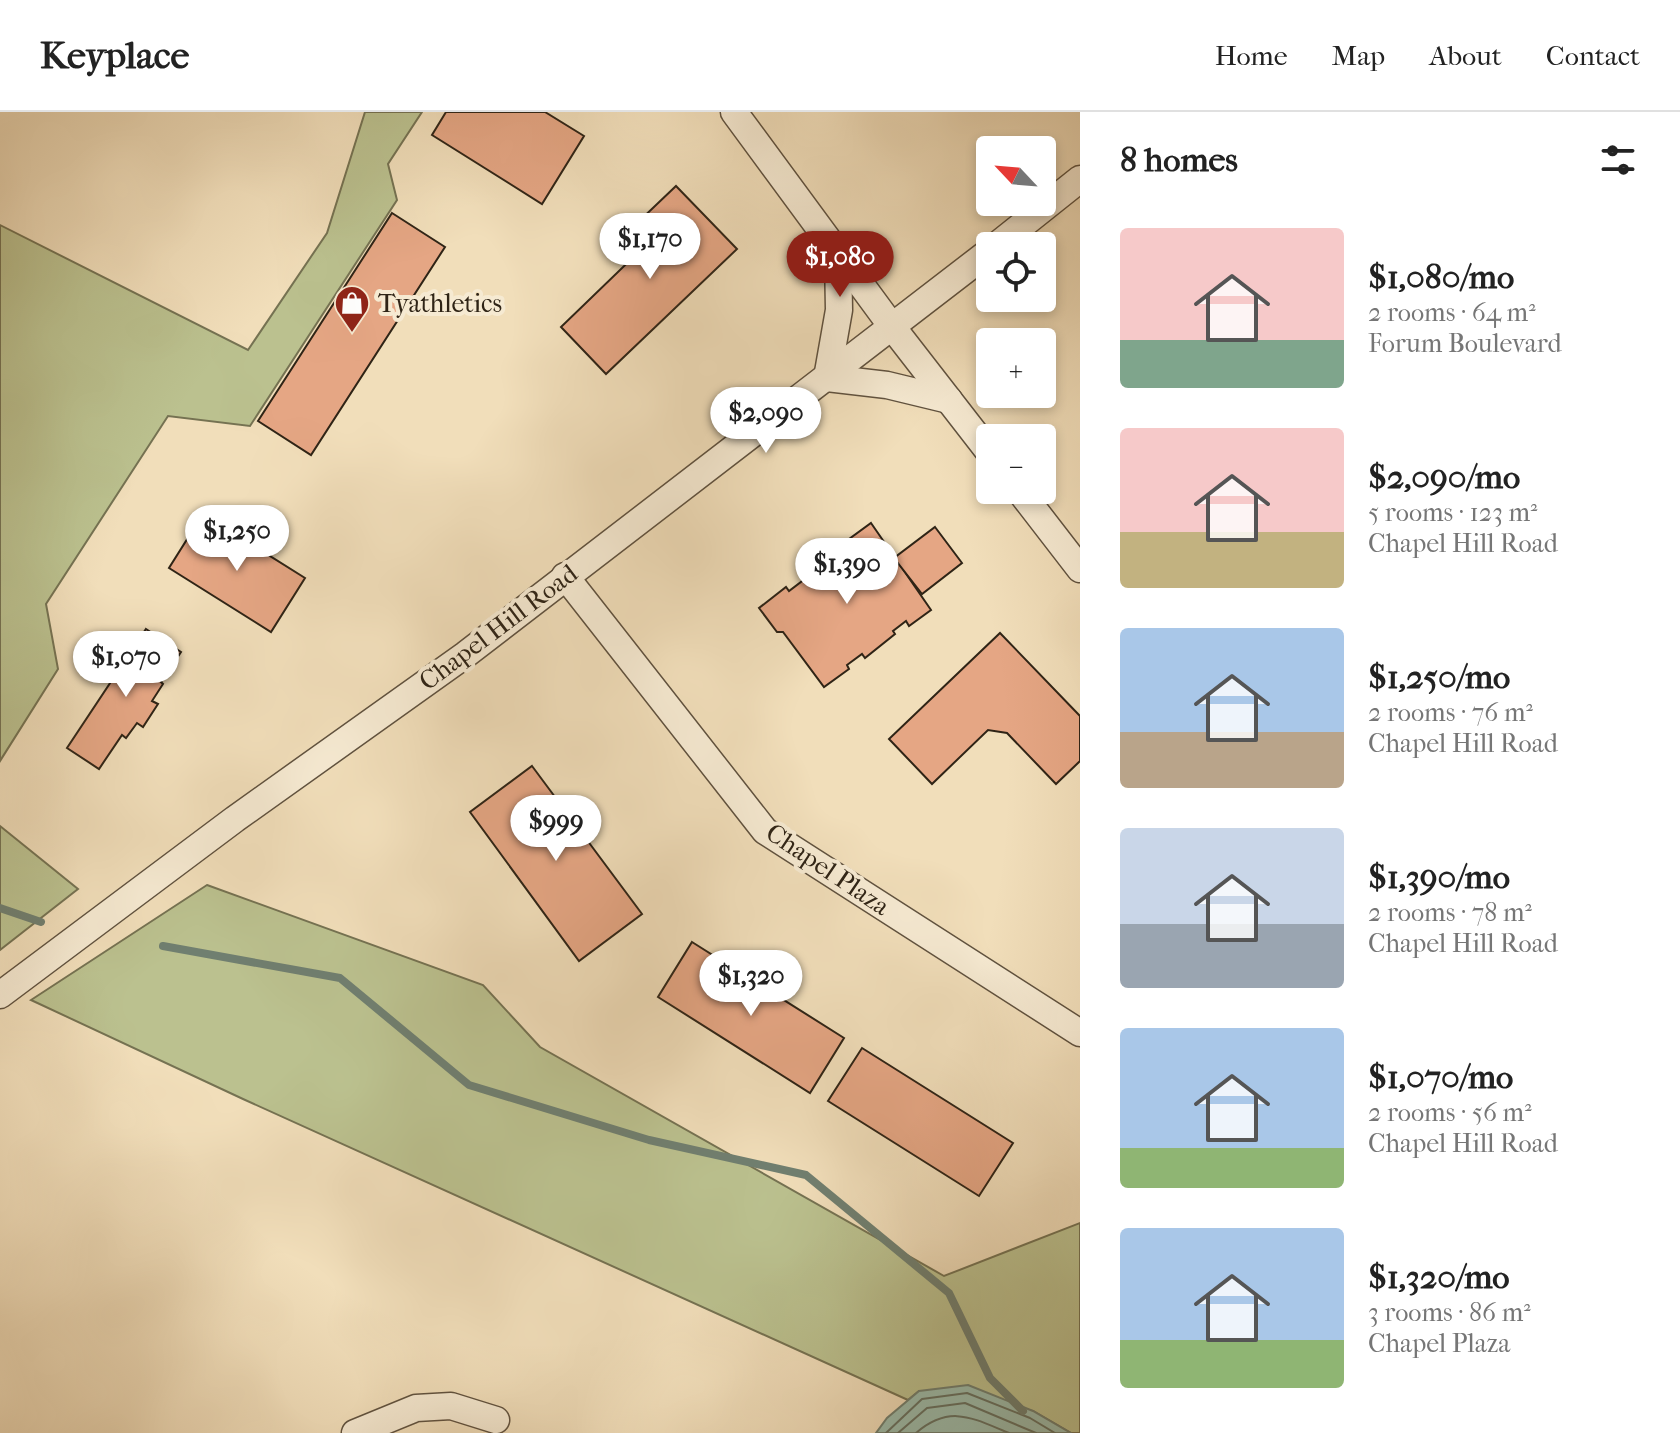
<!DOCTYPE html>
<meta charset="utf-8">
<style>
:root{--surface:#fff;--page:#f2f2f2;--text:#222;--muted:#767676;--line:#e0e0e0;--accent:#8f2418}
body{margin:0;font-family:"IM FELL French Canon",serif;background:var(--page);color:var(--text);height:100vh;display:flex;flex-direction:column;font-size:30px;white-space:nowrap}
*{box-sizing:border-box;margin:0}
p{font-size:26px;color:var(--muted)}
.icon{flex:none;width:44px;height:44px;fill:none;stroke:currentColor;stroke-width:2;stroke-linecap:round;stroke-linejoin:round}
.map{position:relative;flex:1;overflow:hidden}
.drawer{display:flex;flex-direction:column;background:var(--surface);width:600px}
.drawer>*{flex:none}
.needle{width:52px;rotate:296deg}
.tools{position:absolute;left:976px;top:24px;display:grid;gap:16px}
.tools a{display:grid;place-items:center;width:80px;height:80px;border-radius:8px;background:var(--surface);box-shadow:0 4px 12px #0003;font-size:40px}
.price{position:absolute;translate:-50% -68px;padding:0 18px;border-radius:28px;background:#fff;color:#222;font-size:26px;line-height:52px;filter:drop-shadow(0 2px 4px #0008)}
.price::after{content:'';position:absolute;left:50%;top:48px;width:24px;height:18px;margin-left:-12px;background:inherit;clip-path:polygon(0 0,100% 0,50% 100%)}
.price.active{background:var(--accent);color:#fff}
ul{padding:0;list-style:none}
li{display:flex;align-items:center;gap:24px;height:200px;padding:0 40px}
li span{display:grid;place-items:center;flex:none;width:224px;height:160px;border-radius:8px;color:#555}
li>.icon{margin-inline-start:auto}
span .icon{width:96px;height:96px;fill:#fffc;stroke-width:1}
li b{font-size:34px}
h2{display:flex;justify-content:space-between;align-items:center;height:96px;padding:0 40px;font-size:34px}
header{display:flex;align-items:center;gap:48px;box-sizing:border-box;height:112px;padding:0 40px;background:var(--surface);border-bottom:2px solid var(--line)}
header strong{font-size:38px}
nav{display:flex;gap:44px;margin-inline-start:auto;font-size:28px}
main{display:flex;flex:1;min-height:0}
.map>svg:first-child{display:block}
.green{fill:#bbc18f;stroke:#757252;stroke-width:2}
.water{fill:#9bbcac;stroke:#707f70;stroke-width:2}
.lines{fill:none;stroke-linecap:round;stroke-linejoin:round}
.shore{stroke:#657061;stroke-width:2}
.stream{stroke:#707f70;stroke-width:8}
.building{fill:#e5a684;stroke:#2f2416;stroke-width:2}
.minor-casing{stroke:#60523f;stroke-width:29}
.minor{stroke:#f6ead2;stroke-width:26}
.labels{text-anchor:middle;stroke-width:8;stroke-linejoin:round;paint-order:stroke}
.poi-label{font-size:26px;fill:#2f2416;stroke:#f6ead2;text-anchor:start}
.street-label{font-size:26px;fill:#2f2416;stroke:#f6ead2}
</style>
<header>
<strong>Keyplace</strong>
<nav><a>Home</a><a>Map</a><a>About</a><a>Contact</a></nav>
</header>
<main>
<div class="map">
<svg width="1080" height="1321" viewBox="0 0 1080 1321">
<rect width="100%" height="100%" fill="#f1deba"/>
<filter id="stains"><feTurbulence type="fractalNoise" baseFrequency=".0025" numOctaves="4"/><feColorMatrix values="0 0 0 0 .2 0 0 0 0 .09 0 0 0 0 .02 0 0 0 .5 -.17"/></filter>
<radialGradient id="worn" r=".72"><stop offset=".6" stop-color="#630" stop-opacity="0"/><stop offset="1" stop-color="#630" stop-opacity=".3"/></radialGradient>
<g class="green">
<polygon points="365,0 422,0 388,52 397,88 250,314 168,304 46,492 58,557 0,649 0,113 248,238 327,121"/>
<polygon points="0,714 78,777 0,838"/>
<polygon points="207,773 483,873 540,935 944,1164 1080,1111 1080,1321 1071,1321 1033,1299 919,1279 908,1288 243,987 31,888"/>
</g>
<polygon class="water" points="968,1273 1033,1299 1071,1321 876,1321 887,1306 919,1279"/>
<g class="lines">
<g class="shore">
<polyline points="886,1321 922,1287 967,1281 1030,1306 1055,1321"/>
<polyline points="898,1321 927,1296 965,1291 1036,1321"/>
<path d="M916 1321C950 1292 972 1306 1009 1321"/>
</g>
<g class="stream">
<polyline points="0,796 41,810"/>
<polyline points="163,834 340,866 469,973 649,1028 806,1063 949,1181 990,1266 1023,1299"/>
</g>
</g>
<g class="building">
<polygon points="446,0 545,0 584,24 542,92 432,23"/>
<polygon points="676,74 737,137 606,262 561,215 649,130 634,114"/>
<polygon points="392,101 445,135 311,343 258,309"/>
<polygon points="203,402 305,466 271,520 169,456"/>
<polygon points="871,411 931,498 909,514 906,509 893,519 895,522 865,546 862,542 847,553 849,557 824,575 783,520 777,520 759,496 786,475 789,479 848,434 845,430"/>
<polygon points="935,415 962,451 922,482 894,446"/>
<polygon points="146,517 181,540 161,570 163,572 152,589 158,592 143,615 137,611 126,626 122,623 99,657 67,636"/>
<polygon points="1000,521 1080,604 1080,649 1056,672 1007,621 988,618 932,672 889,627"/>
<polygon points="532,654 642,802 579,849 470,700"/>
<polygon points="692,830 844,926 810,981 658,885"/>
<polygon points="862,936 1013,1031 979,1084 828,989"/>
</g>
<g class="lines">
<g class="minor-casing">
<g id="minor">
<polyline points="734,0 893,216 990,341"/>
<polyline points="996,134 1080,67"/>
<polyline points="838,142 839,198 827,266 887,273 949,288"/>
<polyline points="1019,378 1080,457"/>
<polyline points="565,464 765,719 1080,921"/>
<polyline points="0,883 235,707 465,543 990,139"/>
<polyline points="355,1321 416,1296 451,1294 496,1308"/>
</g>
</g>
<use href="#minor" class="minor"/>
</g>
<defs>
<g id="shop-pin" transform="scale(1.8)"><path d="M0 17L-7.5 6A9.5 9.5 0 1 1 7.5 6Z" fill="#8f2418" stroke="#f6ead2"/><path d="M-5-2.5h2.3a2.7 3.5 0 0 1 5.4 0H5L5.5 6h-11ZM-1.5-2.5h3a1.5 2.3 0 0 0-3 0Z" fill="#fff"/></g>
</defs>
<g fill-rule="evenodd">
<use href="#shop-pin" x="352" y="191"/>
</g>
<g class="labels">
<g class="poi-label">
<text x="378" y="200">Tyathletics</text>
</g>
<g class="street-label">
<text transform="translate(498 515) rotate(-37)" y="9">Chapel Hill Road</text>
<text transform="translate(828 757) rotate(34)" y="9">Chapel Plaza</text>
</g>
</g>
<rect width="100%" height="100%" filter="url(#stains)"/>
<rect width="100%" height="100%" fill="url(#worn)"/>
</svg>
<div class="tools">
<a><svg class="needle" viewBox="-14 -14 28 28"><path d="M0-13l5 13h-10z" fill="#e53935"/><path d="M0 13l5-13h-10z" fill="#767676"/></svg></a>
<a><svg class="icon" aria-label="locate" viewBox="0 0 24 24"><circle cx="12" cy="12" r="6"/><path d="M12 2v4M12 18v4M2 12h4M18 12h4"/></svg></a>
<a>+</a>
<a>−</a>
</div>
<b class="price" style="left:650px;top:169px">$1,170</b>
<b class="price active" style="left:840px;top:187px">$1,080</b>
<b class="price" style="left:766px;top:343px">$2,090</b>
<b class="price" style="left:237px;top:461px">$1,250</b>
<b class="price" style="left:847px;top:494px">$1,390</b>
<b class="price" style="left:126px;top:587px">$1,070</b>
<b class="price" style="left:556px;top:751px">$999</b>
<b class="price" style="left:751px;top:906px">$1,320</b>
</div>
<section class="drawer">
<h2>8 homes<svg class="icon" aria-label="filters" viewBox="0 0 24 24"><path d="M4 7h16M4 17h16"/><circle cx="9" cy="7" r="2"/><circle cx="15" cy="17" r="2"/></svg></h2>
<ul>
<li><span style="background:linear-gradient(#f6c9c9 70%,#7fa58c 0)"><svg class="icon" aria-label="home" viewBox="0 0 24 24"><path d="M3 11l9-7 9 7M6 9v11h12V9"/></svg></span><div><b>$1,080/mo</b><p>2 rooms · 64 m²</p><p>Forum Boulevard</p></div></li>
<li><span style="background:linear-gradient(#f6c9c9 65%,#c2b280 0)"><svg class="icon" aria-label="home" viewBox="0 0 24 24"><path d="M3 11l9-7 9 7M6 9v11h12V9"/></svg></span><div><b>$2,090/mo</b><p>5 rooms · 123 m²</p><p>Chapel Hill Road</p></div></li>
<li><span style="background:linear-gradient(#a9c7e8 65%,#b9a48a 0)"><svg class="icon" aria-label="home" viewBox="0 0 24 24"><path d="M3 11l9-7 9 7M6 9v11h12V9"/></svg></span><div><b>$1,250/mo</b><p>2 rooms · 76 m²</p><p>Chapel Hill Road</p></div></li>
<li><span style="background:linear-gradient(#c9d6e8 60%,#9aa5b1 0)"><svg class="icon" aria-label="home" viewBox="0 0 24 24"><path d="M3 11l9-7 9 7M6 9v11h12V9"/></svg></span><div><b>$1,390/mo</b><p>2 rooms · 78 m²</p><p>Chapel Hill Road</p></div></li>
<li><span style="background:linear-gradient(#a9c7e8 75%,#8fb573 0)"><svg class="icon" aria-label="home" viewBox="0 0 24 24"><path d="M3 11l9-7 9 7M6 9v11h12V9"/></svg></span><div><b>$1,070/mo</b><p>2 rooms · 56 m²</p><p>Chapel Hill Road</p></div></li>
<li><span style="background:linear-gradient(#a9c7e8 70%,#8fb573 0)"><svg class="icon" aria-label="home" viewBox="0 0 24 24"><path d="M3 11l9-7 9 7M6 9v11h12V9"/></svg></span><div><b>$1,320/mo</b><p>3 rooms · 86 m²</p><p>Chapel Plaza</p></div></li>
</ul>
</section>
</main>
